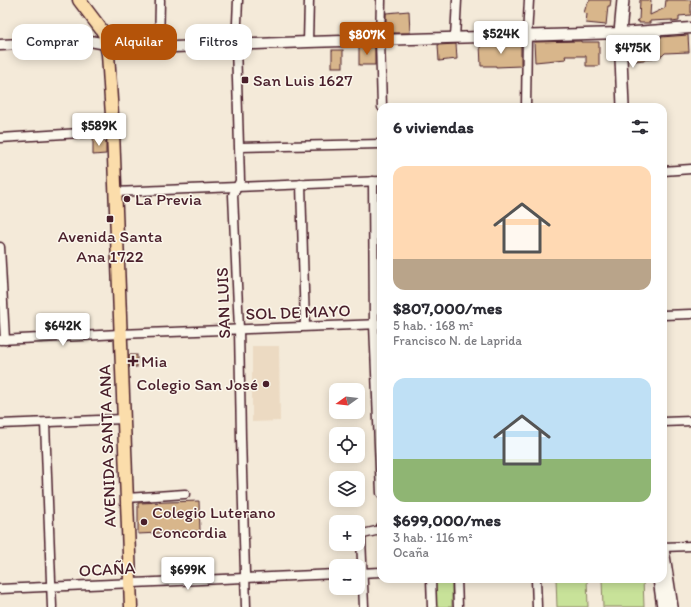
<!DOCTYPE html>
<html lang="es">
<meta charset="utf-8">
<style>
:root{--surface:#fff;--page:#f7f7f7;--text:#2b2b33;--muted:#7c7c81;--accent:#b45309}
body{margin:0;font-family:Itim,sans-serif;background:var(--page);color:var(--text);height:100vh;display:flex;flex-direction:column;font-size:15px;white-space:nowrap}
*{box-sizing:border-box;margin:0}
p{font-size:13px;color:var(--muted)}
.icon{flex:none;width:22px;height:22px;fill:none;stroke:currentColor;stroke-width:2;stroke-linecap:round;stroke-linejoin:round}
.map{position:relative;flex:1;overflow:hidden}
.panel{position:absolute;left:377px;top:103px;width:290px;height:480px;display:flex;flex-direction:column;background:var(--surface);border-radius:12px;box-shadow:0 2px 10px #0003}
.panel>*{flex:none}
.banner{position:absolute;left:12px;top:24px;width:305px;height:36px;display:flex;gap:8px}
.needle{width:26px;rotate:255deg}
.controls{position:absolute;left:329px;top:383px;display:grid;gap:8px}
.controls a{display:grid;place-items:center;width:36px;height:36px;border-radius:8px;background:var(--surface);box-shadow:0 2px 10px #0003;font-size:20px}
.price{position:absolute;translate:-50% -34px;padding:0 9px;border-radius:4px;background:#fff;color:#222;font-size:13px;line-height:26px;filter:drop-shadow(0 1px 2px #0008)}
.price::after{content:'';position:absolute;left:50%;top:24px;width:12px;height:9px;margin-left:-6px;background:inherit;clip-path:polygon(0 0,100% 0,50% 100%)}
.price.active{background:var(--accent);color:#fff}
ul{padding:0;list-style:none}
li{display:grid;align-content:center;gap:8px;height:212px;padding:0 16px}
li span{display:grid;place-items:center;height:124px;border-radius:12px;color:#555}
li>.icon{margin-inline-start:auto}
span .icon{width:72px;height:72px;fill:#fffc;stroke-width:1}
li b{font-size:17px}
h2{display:flex;justify-content:space-between;align-items:center;height:48px;padding:0 16px;font-size:17px}
.tag{padding:0 14px;border-radius:12px;background:var(--surface);box-shadow:0 2px 10px #0003;font-size:14px;line-height:36px}
.tag.active{background:var(--accent);color:#fff}
.map>svg:first-child{display:block}
.built{fill:#ecdac2}
.green{fill:#c8e299;stroke:#898062}
.building{fill:#d8b68b;stroke:#4a1f2b}
.lines{fill:none;stroke-linecap:round;stroke-linejoin:round}
.minor-casing{stroke:#4a1f2b;stroke-width:11}
.tertiary-casing{stroke:#4a1f2b;stroke-width:13}
.secondary-casing{stroke:#4a1f2b;stroke-width:14}
.primary-casing{stroke:#4a1f2b;stroke-width:15}
.minor{stroke:#fbf7ec;stroke-width:8}
.tertiary{stroke:#fbf7ec;stroke-width:10}
.secondary{stroke:#fbf7ec;stroke-width:11}
.primary{stroke:#fbddab;stroke-width:12}
.poi-dot{fill:#4a1f2b;stroke:#fbf7ec;stroke-width:1.5}
.labels{text-anchor:middle;stroke-width:3;stroke-linejoin:round;paint-order:stroke}
.poi-label{font-size:17px;fill:#4a1f2b;stroke:#fbf7ec;text-anchor:start}
.street-label{font-size:17px;fill:#4a1f2b;stroke:#fbf7ec}
</style>
<div class="map">
<svg width="691" height="607" viewBox="0 0 691 607">
<rect width="100%" height="100%" fill="#f4ead9"/>
<filter id="ink" filterUnits="userSpaceOnUse"><feTurbulence type="fractalNoise" baseFrequency=".025" numOctaves="2"/><feDisplacementMap in="SourceGraphic" scale="8" xChannelSelector="R" yChannelSelector="G"/><feConvolveMatrix kernelMatrix="1 2 1 2 8 2 1 2 1" color-interpolation-filters="sRGB"/></filter>
<g filter="url(#ink)">
<polygon class="built" points="252,346 279,346 280,421 252,422"/>
<g class="green">
<polygon points="433,579 452,579 452,607 434,607"/>
<polygon points="556,579 587,579 588,607 557,607"/>
<polygon points="643,579 644,607 603,607 602,580"/>
</g>
<g class="building">
<polygon points="590,0 611,0 610,6 608,6 606,25 586,23 587,14 584,13 586,6"/>
<polygon points="640,0 651,0 650,15 665,8 666,0 691,0 691,15 679,16 679,21 672,22 672,20 650,21 650,23 639,23 639,21 637,21 639,20"/>
<polygon points="409,11 410,33 386,33 386,13"/>
<polygon points="688,35 689,52 665,53 662,56 653,56 652,59 635,61 634,39"/>
<polygon points="581,41 581,42 599,42 599,66 586,66 586,56 565,56 566,59 535,62 534,42"/>
<polygon points="521,43 521,66 496,67 496,66 481,66 480,44"/>
<polygon points="456,44 457,59 439,61 438,45"/>
<rect x="359" y="47" width="16" height="18"/>
<rect x="332" y="50" width="11" height="17"/>
<polygon points="93,139 102,139 106,142 106,154 93,155"/>
<rect x="129" y="355" width="8" height="12"/>
<polygon points="199,501 200,531 138,534 138,503"/>
</g>
<g class="lines">
<g class="minor-casing">
<g id="minor">
<path d="M238 0 236 45 240 181C238 186 235 190 233 195L239 329 241 438 246 607"/>
<polyline points="381,0 380,40 382,107"/>
<polyline points="455,38 457,0"/>
<polyline points="308,42 309,0"/>
<polyline points="159,48 160,0"/>
<polyline points="526,107 527,36 529,0"/>
<polyline points="0,138 113,131"/>
<polyline points="240,147 381,144"/>
<polyline points="663,171 691,169"/>
<polyline points="373,181 374,324 381,493"/>
<polyline points="301,184 305,326"/>
<polyline points="115,192 381,181"/>
<polyline points="0,247 5,340"/>
<polyline points="663,315 691,314"/>
<polyline points="0,340 120,334 381,324"/>
<polyline points="663,422 691,421"/>
<polyline points="45,423 52,607"/>
<polyline points="0,424 124,419"/>
<polyline points="127,498 185,494"/>
<polyline points="663,547 691,546"/>
<polyline points="359,573 381,572"/>
<polyline points="431,579 432,607"/>
<polyline points="457,579 458,607"/>
<polyline points="536,579 537,607"/>
<polyline points="0,589 336,574"/>
<polyline points="364,607 361,538 363,534 380,530 381,527"/>
</g>
</g>
<g class="tertiary-casing">
<polyline id="tertiary" points="0,45 90,41 106,44 116,48 121,49 308,42 620,33 691,28"/>
</g>
<g class="secondary-casing">
<g id="secondary">
<polyline points="623,0 620,33 623,107"/>
<polyline points="663,549 672,607"/>
<polyline points="659,579 663,607"/>
</g>
</g>
<g class="primary-casing">
<polyline id="primary" points="79,0 101,29 104,34 108,54 113,131 131,607"/>
</g>
<use href="#minor" class="minor"/>
<use href="#tertiary" class="tertiary"/>
<use href="#secondary" class="secondary"/>
<use href="#primary" class="primary"/>
</g>
</g>
<g class="poi-dot">
<rect x="241" y="76" width="8" height="8" rx="2"/>
<circle cx="127" cy="199" r="4"/>
<rect x="106" y="215" width="8" height="8" rx="2"/>
<path d="M131 355h4v4h4v4h-4v4h-4v-4h-4v-4h4z"/>
<circle cx="266" cy="384" r="4"/>
<circle cx="144" cy="522" r="4"/>
</g>
<g class="labels">
<g class="poi-label">
<text x="253" y="86">San Luis 1627</text>
<text x="135" y="205">La Previa</text>
<text x="110" y="242" text-anchor="middle">Avenida Santa<tspan x="110" dy="20">Ana 1722</tspan></text>
<text x="141" y="367">Mia</text>
<text x="258" y="390" text-anchor="end">Colegio San José</text>
<text x="152" y="518">Colegio Luterano<tspan x="152" dy="20">Concordia</tspan></text>
</g>
<g class="street-label">
<text transform="translate(223 303) rotate(-92)" y="6">SAN LUIS</text>
<text transform="translate(298 312) rotate(-2)" y="6">SOL DE MAYO</text>
<text transform="translate(107 446) rotate(-92)" y="6">AVENIDA SANTA ANA</text>
<text transform="translate(107 569) rotate(-3)" y="6">OCAÑA</text>
</g>
</g>
</svg>
<div class="controls">
<a><svg class="needle" viewBox="-14 -14 28 28"><path d="M0-13l5 13h-10z" fill="#e53935"/><path d="M0 13l5-13h-10z" fill="#7c7c81"/></svg></a>
<a><svg class="icon" aria-label="locate" viewBox="0 0 24 24"><circle cx="12" cy="12" r="6"/><path d="M12 2v4M12 18v4M2 12h4M18 12h4"/></svg></a>
<a><svg class="icon" aria-label="layers" viewBox="0 0 24 24"><path d="M12 4l9 5-9 5-9-5zM3 14l9 5 9-5"/></svg></a>
<a>+</a>
<a>−</a>
</div>
<b class="price" style="left:501px;top:55px">$524K</b>
<b class="price active" style="left:367px;top:56px">$807K</b>
<b class="price" style="left:633px;top:69px">$475K</b>
<b class="price" style="left:99px;top:147px">$589K</b>
<b class="price" style="left:63px;top:347px">$642K</b>
<b class="price" style="left:188px;top:591px">$699K</b>
<div class="banner">
<a class="tag">Comprar</a>
<a class="tag active">Alquilar</a>
<a class="tag">Filtros</a>
</div>
<section class="panel">
<h2>6 viviendas<svg class="icon" aria-label="filters" viewBox="0 0 24 24"><path d="M4 7h16M4 17h16"/><circle cx="9" cy="7" r="2"/><circle cx="15" cy="17" r="2"/></svg></h2>
<ul>
<li><span style="background:linear-gradient(#ffd9b3 75%,#b9a48a 0)"><svg class="icon" aria-label="home" viewBox="0 0 24 24"><path d="M3 11l9-7 9 7M6 9v11h12V9"/></svg></span><div><b>$807,000/mes</b><p>5 hab. · 168 m²</p><p>Francisco N. de Laprida</p></div></li>
<li><span style="background:linear-gradient(#bfe0f5 65%,#8fb573 0)"><svg class="icon" aria-label="home" viewBox="0 0 24 24"><path d="M3 11l9-7 9 7M6 9v11h12V9"/></svg></span><div><b>$699,000/mes</b><p>3 hab. · 116 m²</p><p>Ocaña</p></div></li>
</ul>
</section>
</div>
